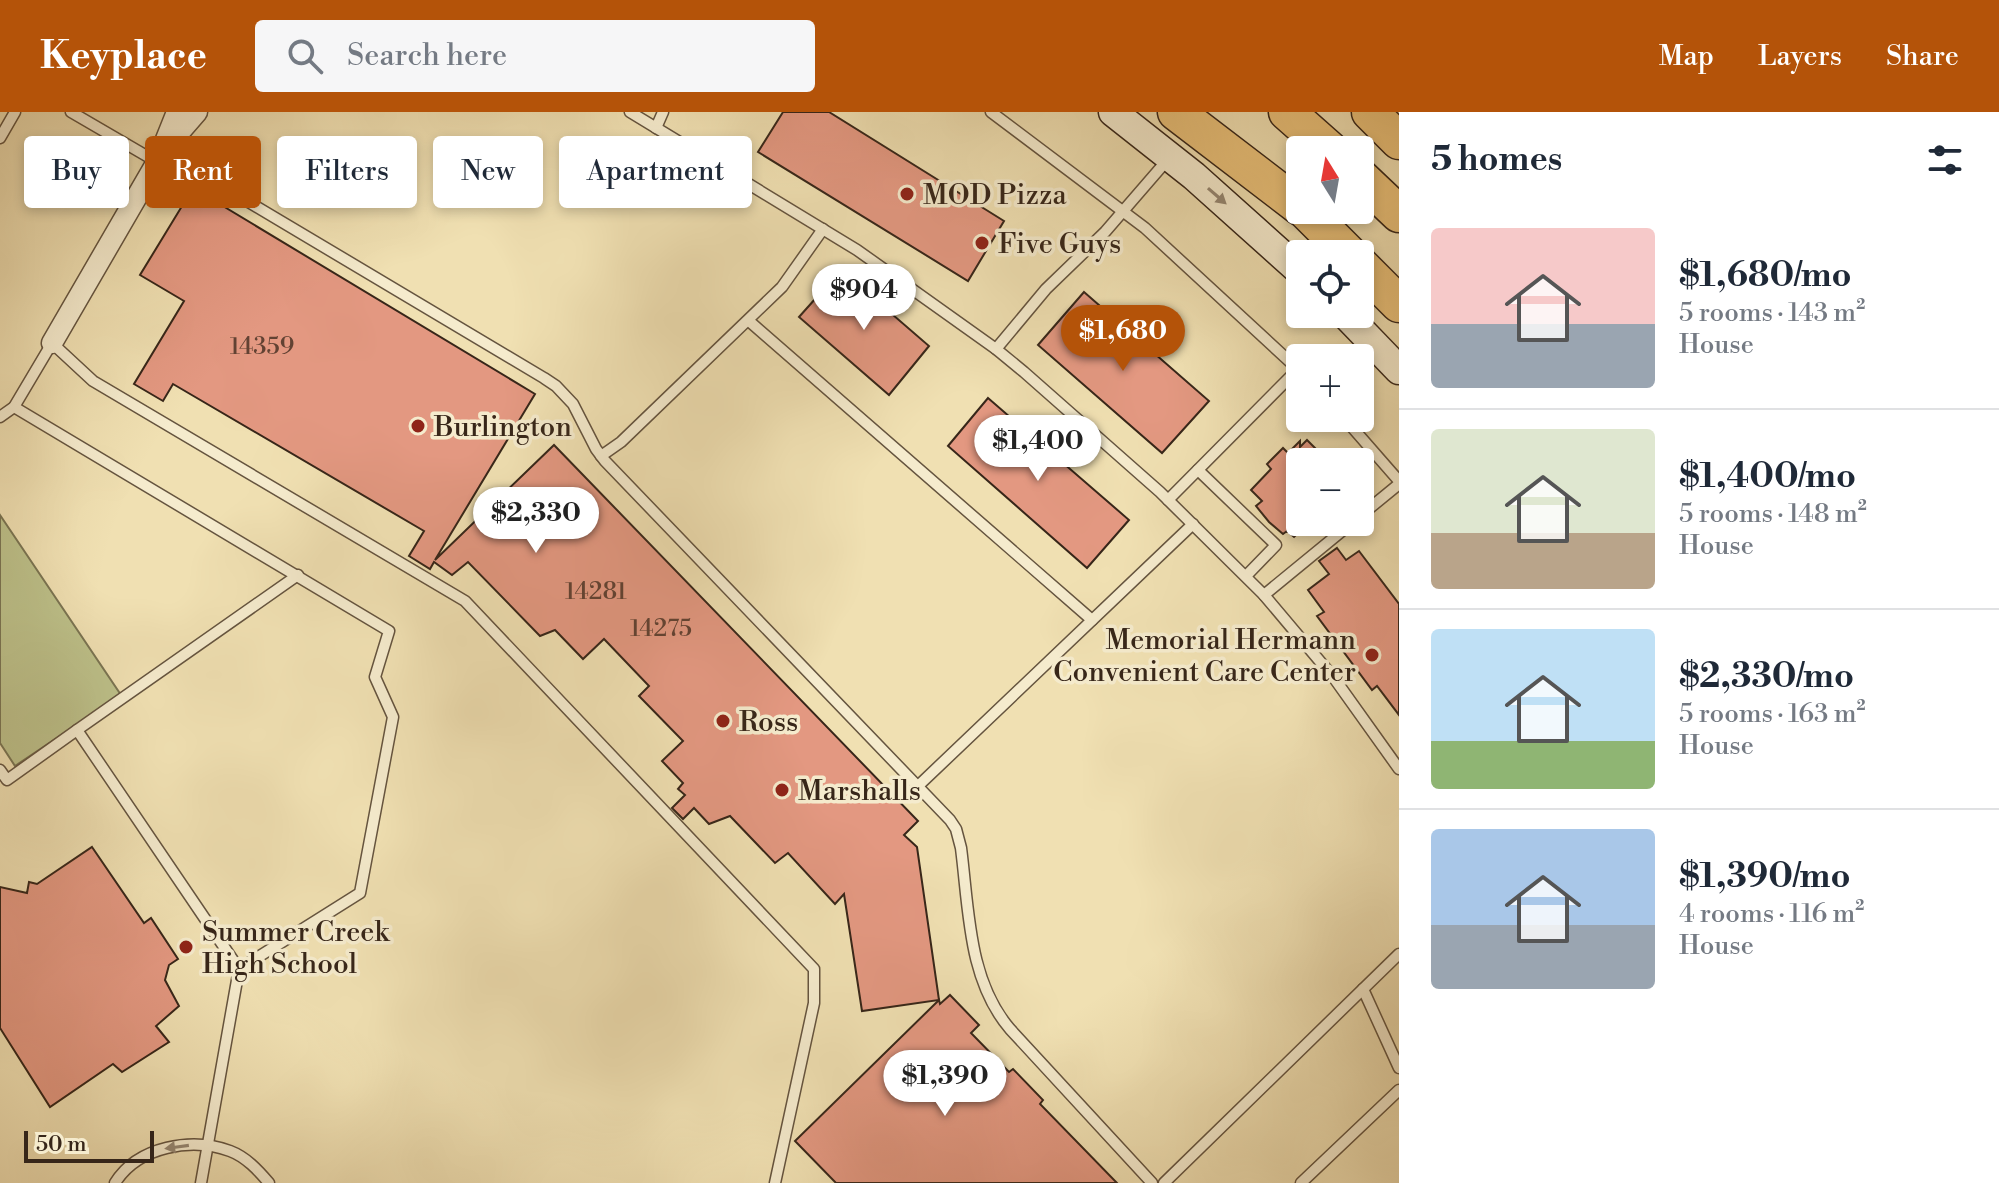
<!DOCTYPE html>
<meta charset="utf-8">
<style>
:root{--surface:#fff;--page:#f6f6f7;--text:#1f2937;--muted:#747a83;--line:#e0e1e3;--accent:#b45309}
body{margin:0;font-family:"Libre Bodoni",serif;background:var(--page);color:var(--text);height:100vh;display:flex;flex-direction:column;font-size:30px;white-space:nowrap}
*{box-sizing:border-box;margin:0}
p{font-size:26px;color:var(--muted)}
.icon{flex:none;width:44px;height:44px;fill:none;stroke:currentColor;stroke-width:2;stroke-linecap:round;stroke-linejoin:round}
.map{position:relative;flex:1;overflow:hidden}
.details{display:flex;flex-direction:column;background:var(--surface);width:600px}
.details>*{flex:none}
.hud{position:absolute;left:24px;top:24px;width:760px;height:72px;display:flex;gap:16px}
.needle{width:52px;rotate:349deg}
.tools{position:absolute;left:1286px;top:24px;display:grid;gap:16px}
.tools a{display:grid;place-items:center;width:88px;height:88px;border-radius:8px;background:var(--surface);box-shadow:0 4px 12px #0003;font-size:40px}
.scale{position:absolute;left:24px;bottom:20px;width:130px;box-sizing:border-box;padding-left:8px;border:4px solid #372619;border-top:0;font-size:22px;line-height:28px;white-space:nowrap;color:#372619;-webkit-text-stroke:6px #f5ebcd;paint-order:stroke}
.price{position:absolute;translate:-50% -68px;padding:0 18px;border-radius:28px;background:#fff;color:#222;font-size:26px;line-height:52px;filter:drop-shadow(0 2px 4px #0008)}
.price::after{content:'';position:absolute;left:50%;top:48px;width:24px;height:18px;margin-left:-12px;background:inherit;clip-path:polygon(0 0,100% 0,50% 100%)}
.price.active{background:var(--accent);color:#fff}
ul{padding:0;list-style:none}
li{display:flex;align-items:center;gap:24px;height:200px;padding:0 32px}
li+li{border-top:2px solid var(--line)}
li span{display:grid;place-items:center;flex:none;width:224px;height:160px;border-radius:8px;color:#555}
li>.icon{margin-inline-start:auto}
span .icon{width:96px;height:96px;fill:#fffc;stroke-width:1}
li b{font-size:34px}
h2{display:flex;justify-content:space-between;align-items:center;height:96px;padding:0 32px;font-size:34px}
.tag{padding:0 28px;border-radius:8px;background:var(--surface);box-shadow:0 4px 12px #0003;font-size:28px;line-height:72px}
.tag.active{background:var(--accent);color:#fff}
header{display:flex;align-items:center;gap:48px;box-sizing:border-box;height:112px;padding:0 40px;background:var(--accent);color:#fff}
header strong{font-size:38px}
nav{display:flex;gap:44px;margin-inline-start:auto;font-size:28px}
.search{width:560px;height:72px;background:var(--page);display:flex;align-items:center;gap:20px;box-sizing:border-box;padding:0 28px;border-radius:8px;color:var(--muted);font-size:30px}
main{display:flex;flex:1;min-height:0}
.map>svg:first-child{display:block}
.green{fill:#bdc18a;stroke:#7a7452;stroke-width:2}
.building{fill:#e39881;stroke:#372619;stroke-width:2}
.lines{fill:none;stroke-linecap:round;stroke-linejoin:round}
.lane-casing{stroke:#65543f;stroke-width:13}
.street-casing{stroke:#65543f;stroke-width:23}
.secondary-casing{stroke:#372619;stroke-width:31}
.highway-casing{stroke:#372619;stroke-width:39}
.lane{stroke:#f5ebcd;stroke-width:10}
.street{stroke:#f5ebcd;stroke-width:20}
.secondary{stroke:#f5ebcd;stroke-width:28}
.highway{stroke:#e8c079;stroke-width:36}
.oneway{fill:#968873}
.poi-dot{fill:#8f2418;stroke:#f5ebcd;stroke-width:3}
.labels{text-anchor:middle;stroke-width:7;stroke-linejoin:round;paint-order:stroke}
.number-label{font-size:24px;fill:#624233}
.poi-label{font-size:28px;fill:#372619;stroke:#f5ebcd;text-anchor:start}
</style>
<header>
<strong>Keyplace</strong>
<div class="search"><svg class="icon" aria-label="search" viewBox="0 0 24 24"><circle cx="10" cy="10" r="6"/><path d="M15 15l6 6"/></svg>Search here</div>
<nav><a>Map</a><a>Layers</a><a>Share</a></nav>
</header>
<main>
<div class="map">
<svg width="1399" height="1071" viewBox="0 0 1399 1071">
<rect width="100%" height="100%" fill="#f0e0b2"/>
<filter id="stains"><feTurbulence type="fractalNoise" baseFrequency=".0025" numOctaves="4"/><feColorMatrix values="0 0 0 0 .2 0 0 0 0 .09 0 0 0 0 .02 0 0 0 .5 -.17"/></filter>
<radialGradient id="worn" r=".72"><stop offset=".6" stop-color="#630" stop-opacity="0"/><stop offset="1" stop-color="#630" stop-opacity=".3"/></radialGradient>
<polygon class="green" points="0,403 121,583 15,654 0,631"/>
<g class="building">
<polygon points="783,0 829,0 1004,109 968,169 758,40"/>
<polygon points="193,76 535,282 435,448 554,333 918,709 904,723 917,735 939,888 862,899 844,782 835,792 788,741 775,751 730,704 709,712 694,696 683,707 672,696 685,683 678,677 683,671 662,649 683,629 639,584 649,574 604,527 583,547 555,518 540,524 468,450 452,463 434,450 430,457 409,444 424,419 173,272 163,289 134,272 184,189 140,163"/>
<polygon points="841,158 929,234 889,283 799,205"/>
<polygon points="1084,180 1209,289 1162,341 1038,233"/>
<polygon points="988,286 1129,408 1087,456 948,334"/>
<polygon points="1307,328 1329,350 1300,350 1300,419 1294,425 1287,419 1283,422 1269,410 1256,394 1262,389 1251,378 1271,357 1267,352 1283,336 1288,341 1300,329 1300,335"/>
<polygon points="1337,436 1346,448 1359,439 1399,492 1399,603 1377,574 1372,578 1317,504 1324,500 1308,478 1329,462 1319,449"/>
<polygon points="92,735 144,811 151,806 178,847 169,853 165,868 179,894 156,914 169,930 122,960 113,952 50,995 0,916 0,775 27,781 29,770 37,772"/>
<polygon points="950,883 979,913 971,921 1009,960 1013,957 1043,988 1040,992 1117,1071 836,1071 795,1029 939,888 940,892"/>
</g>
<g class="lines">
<g class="lane-casing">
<g id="lane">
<polyline points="71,0 157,50"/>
<polyline points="630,0 857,138 996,237 1024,260 1160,380 1264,483 1334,566 1399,657"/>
<polyline points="991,0 1145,116 1300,259"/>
<polyline points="656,16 663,0"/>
<polyline points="0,26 15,0"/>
<path d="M163 39 544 266 556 274 573 292 596 337 605 349 950 708 956 717 961 736C969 798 968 868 1010 917L1152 1071"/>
<polyline points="749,209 1092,508"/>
<polyline points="996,237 1046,177 1105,120 1169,46"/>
<polyline points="14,295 389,519 375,565 393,605 360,781 239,857 201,1071"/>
<polyline points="0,305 14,295 52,231 93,269 465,489 814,857 814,891 775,1071"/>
<polyline points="1344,306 1399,369"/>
<polyline points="601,344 621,330 782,175 823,117"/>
<polyline points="1198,358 1276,433 1246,464"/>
<polyline points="1168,388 1298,257"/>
<polyline points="1360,404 1399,372"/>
<polyline points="1264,483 1353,410"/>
<polyline points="77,618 298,463"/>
<polyline points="0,658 7,668 77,618 239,857"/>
<polyline points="918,674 1193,412"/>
<polyline points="1363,877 1399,956"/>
<path d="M115 1071C138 1034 192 1025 230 1039 246 1045 258 1058 269 1071"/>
<polyline points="1164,1071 1399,842"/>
<polyline points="1301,1071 1399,978"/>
</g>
</g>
<g class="street-casing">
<g id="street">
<polyline points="171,30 197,0"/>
<polyline points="52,231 157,50 177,0"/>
</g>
</g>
<g class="secondary-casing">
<g id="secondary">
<polyline points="1113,0 1194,64 1300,159"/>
<polyline points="1345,202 1399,258"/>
</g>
</g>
<g class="highway-casing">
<g id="highway">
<polyline points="1176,0 1300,95"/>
<polyline points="1287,0 1330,38"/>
<polyline points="1370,0 1399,29"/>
<polyline points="1360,65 1399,102"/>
<polyline points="1305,98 1349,142"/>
<polyline points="1360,153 1399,192"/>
</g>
</g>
<use href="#lane" class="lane"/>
<use href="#street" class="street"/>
<use href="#secondary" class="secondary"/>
<use href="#highway" class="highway"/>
</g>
<defs><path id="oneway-solid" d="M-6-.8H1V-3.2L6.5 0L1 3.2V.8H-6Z" transform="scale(2)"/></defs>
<g class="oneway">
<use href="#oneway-solid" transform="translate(1217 84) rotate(41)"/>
<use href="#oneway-solid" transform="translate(177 1035) rotate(172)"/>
</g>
<g class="poi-dot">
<circle cx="907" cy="82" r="8"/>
<circle cx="982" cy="131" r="8"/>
<circle cx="418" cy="314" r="8"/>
<circle cx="1372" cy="543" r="8"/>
<circle cx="723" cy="609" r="8"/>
<circle cx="782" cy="678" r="8"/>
<circle cx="186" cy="835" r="8"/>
</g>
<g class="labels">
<g class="number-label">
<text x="262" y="242">14359</text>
<text x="596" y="487">14281</text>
<text x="661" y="524">14275</text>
</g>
<g class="poi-label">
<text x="923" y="92">MOD Pizza</text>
<text x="998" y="141">Five Guys</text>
<text x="434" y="324">Burlington</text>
<text x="1356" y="537" text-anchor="end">Memorial Hermann<tspan x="1356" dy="32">Convenient Care Center</tspan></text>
<text x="739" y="619">Ross</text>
<text x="798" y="688">Marshalls</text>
<text x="202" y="829">Summer Creek<tspan x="202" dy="32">High School</tspan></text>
</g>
</g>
<rect width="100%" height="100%" filter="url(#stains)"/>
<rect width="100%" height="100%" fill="url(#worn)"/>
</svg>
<div class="tools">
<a><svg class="needle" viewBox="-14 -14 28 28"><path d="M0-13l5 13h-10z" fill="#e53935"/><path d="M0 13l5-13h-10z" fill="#747a83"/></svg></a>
<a><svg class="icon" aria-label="locate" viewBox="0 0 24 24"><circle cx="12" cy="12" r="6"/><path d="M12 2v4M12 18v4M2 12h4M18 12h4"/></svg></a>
<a>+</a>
<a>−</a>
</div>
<div class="scale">50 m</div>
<b class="price" style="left:864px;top:220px">$904</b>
<b class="price active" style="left:1123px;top:261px">$1,680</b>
<b class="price" style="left:1038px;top:371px">$1,400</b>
<b class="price" style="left:536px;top:443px">$2,330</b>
<b class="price" style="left:945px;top:1006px">$1,390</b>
<div class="hud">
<a class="tag">Buy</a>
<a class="tag active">Rent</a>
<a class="tag">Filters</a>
<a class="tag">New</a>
<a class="tag">Apartment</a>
</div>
</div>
<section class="details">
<h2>5 homes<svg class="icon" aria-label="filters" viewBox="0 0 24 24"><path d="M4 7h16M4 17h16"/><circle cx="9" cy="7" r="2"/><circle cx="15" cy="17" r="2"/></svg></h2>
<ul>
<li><span style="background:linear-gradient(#f6c9c9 60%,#9aa5b1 0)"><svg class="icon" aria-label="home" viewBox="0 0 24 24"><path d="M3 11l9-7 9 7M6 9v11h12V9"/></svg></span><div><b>$1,680/mo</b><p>5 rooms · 143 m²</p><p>House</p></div></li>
<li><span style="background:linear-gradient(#dfe7d0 65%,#b9a48a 0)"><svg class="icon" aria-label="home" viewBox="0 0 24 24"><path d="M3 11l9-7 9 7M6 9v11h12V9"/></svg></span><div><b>$1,400/mo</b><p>5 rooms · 148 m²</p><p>House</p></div></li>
<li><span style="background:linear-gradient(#bfe0f5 70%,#8fb573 0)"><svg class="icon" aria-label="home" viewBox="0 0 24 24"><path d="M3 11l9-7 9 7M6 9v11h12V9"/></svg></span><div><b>$2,330/mo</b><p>5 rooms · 163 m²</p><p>House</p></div></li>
<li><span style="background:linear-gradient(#a9c7e8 60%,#9aa5b1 0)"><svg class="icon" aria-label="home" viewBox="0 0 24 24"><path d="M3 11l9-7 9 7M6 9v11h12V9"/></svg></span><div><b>$1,390/mo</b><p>4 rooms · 116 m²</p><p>House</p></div></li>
</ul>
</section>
</main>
